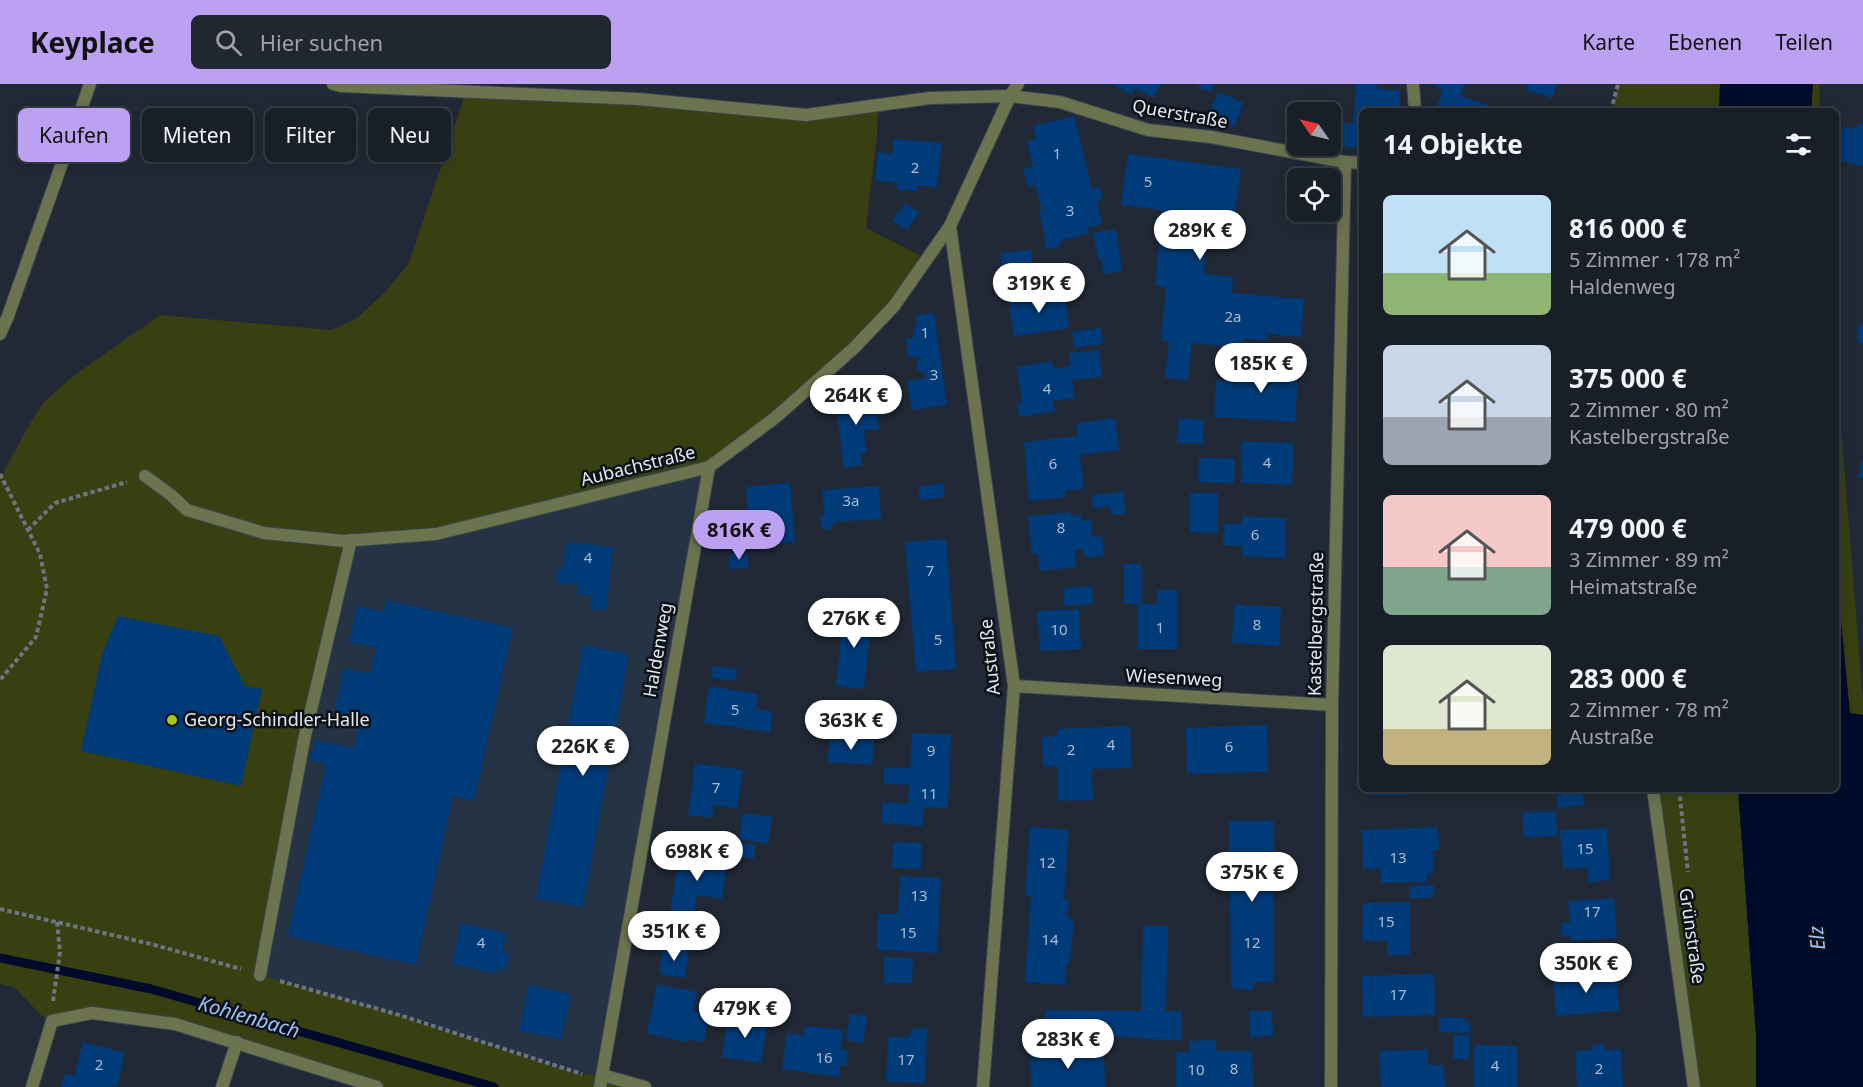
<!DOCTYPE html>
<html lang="de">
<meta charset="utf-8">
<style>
:root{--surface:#181f28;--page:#212730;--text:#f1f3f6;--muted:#9fa2a8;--line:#363d45;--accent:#bca0f2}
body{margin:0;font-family:"Noto Sans",sans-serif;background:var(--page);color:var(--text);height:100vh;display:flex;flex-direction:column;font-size:22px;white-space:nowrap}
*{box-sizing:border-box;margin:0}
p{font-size:20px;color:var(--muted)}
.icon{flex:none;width:33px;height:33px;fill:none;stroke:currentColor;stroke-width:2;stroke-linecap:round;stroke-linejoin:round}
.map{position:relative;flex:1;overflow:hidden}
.sheet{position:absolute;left:1359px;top:24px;width:480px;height:684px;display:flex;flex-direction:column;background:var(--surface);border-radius:9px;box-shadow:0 3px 15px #0003,0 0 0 2px var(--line)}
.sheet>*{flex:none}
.banner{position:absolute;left:18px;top:24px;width:570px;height:54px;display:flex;gap:12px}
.needle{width:39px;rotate:304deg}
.controls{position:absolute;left:1287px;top:18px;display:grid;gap:12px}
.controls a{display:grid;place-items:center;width:54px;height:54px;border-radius:9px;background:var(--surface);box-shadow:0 3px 15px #0003,0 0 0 2px var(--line);font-size:30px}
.price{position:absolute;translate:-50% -51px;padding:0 14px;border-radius:21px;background:#fff;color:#222;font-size:20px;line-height:39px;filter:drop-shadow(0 2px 3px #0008)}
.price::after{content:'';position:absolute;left:50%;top:36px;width:18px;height:14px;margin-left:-9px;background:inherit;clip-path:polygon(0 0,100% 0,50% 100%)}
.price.current{background:var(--accent);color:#111}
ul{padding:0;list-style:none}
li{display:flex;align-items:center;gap:18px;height:150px;padding:0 24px}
li span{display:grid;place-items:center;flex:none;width:168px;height:120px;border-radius:9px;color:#555}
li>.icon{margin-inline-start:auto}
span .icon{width:72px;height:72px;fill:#fffc;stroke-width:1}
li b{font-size:26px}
h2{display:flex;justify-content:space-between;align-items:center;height:72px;padding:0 24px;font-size:26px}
.tag{padding:0 21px;border-radius:9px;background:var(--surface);box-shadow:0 3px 15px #0003,0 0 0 2px var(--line);font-size:21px;line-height:54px}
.tag.current{background:var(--accent);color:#111}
header{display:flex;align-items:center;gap:36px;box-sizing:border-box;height:84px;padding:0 30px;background:var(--accent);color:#111}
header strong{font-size:28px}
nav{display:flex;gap:33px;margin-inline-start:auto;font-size:21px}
.search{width:420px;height:54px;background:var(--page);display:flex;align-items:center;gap:15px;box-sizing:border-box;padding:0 21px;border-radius:9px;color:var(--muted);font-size:22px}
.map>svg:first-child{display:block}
.built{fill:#263344}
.green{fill:#384012}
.water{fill:#000b2b}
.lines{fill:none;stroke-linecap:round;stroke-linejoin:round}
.stream{stroke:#000b2b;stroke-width:9}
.building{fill:#003b79}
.service-casing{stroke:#3b444f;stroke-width:14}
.minor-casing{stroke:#3b444f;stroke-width:14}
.path{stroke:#6d7580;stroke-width:4;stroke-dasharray:4.5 3;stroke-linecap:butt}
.service{stroke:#6b734f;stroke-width:12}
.minor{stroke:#6b734f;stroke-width:12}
.poi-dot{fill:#acc611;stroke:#0d1117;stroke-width:2}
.labels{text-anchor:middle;stroke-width:5;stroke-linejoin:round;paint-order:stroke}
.number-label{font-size:15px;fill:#aabed3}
.street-label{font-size:18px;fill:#e2e9f1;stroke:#0d1117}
.poi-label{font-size:18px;fill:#e2e9f1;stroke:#0d1117;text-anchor:start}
.water-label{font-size:20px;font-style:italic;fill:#9ac4fa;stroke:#0d1117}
</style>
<header>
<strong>Keyplace</strong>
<div class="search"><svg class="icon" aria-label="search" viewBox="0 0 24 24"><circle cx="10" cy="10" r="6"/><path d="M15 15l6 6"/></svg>Hier suchen</div>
<nav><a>Karte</a><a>Ebenen</a><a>Teilen</a></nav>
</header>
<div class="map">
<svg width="1863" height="1003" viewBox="0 0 1863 1003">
<rect width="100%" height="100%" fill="#202935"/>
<polygon class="built" points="709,383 602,991 577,990 396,930 260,891 344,457"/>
<g class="green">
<polygon points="1618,0 1720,0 1719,27 1611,27"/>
<polygon points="1813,0 1819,0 1820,27 1811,27"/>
<polygon points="466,8 806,31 878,21 877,51 866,144 927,175 854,264 709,383 436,450 343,457 260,891 396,930 577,990 602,991 645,1003 377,1003 237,958 92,929 52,937 41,931 14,903 0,900 0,390 2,391 25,348 43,319 72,293 160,231 331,246 356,235 384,209 409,179"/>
<polygon points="1836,281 1863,617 1863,631 1850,629 1836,486"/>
<polygon points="1653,705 1738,705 1756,952 1756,1003 1694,1003"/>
</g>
<g class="water">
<polygon points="1720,0 1813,0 1811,27 1719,27"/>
<polygon points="1836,486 1850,629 1863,631 1863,1003 1756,1003 1756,952 1738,705 1836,705"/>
</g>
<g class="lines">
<polyline class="stream" points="0,874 151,905 494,1003"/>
</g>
<g class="building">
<polygon points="1113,0 1161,0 1153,14 1135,4 1131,11"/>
<polygon points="1199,0 1213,0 1212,7 1198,5"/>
<polygon points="1356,0 1377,0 1377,5 1400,6 1400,27 1362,27 1362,64 1335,63 1336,39 1354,39"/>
<polygon points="1435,0 1465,0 1461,12 1504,27 1435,27 1443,5 1434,2"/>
<polygon points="1528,0 1557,0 1552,14 1526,6"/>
<polygon points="1218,8 1244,19 1234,43 1208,32"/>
<polygon points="1074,32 1092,104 1099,102 1103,116 1097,117 1102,140 1088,144 1089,149 1060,157 1061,162 1047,166 1039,127 1042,126 1035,101 1028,103 1023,85 1033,82 1027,57 1036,55 1033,42"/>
<polygon points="1857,39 1863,40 1863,82 1836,76 1836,42 1857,45"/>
<polygon points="894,55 942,59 937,104 917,101 917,107 897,106 898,99 875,97 878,68 892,70"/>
<polygon points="1128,70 1241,85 1234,136 1210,133 1204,190 1233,193 1232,209 1304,215 1301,253 1267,250 1267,257 1244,255 1243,264 1192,259 1188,296 1165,294 1169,257 1161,257 1166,203 1155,202 1162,126 1121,121"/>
<polygon points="905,119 919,128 907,146 892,137"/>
<polygon points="1116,145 1122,187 1103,190 1101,174 1098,175 1093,149"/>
<polygon points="1031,166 1035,206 1005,209 1001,169"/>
<polygon points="1065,209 1069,244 1014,252 1009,217"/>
<polygon points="934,229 947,321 912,326 907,297 926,294 925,289 920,288 916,284 917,278 922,272 908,274 906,255 914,254 913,243 917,242 916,231"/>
<rect x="1858" y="241" width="5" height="18"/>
<polygon points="1101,244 1103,260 1074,264 1072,248"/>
<polygon points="1099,266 1102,293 1072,296 1075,314 1053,317 1055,327 1019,333 1017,319 1022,318 1017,283 1052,277 1054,285 1070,282 1069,269"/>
<polygon points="1255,276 1299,278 1295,338 1214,333 1216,296 1253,298"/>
<polygon points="874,309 879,345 864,347 867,369 861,369 862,381 844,384 835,315"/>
<polygon points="1115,334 1119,366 1080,371 1084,405 1065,407 1065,413 1029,417 1024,358 1078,352 1077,339"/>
<polygon points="1179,334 1204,336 1203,360 1177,359"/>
<polygon points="1242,357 1294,359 1292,401 1241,399"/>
<polygon points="1199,373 1235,375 1234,400 1198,398"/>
<polygon points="1862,377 1863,377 1863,394 1858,393"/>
<polygon points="790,399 795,458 777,460 776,451 750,453 746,403"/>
<polygon points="944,399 944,413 920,416 918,403"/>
<polygon points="879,402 881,435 835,438 830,445 825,446 821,443 820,433 824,429 822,406"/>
<polygon points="1124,408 1125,430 1111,431 1110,423 1093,424 1092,411"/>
<polygon points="1190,409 1218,409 1218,449 1190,448"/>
<polygon points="1070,428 1071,432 1081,431 1082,437 1091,436 1093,453 1102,452 1104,472 1085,474 1084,466 1075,466 1076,483 1040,487 1038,470 1032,471 1028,432"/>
<polygon points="1242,432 1286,434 1285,474 1242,472 1242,462 1223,461 1224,440 1242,440"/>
<polygon points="946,455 956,585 916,588 905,458"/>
<polygon points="567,458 613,463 606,527 590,525 591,512 577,510 578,501 556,499 557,485 563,485"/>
<polygon points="748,469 748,484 730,485 729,470"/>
<polygon points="1124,480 1142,480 1142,520 1157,520 1157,506 1177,506 1177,565 1138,565 1138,520 1124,520"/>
<polygon points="1092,502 1093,520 1064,522 1063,504"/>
<polygon points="386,516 513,544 474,717 453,712 416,881 288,852 326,680 310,677 315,656 354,664 359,638 333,632 344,584 370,590 376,564 349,558 357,522 384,528"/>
<polygon points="1234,521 1281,523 1279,562 1232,559"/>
<polygon points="844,525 872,529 864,605 836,602"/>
<polygon points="1079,525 1081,565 1040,567 1037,527"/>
<polygon points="118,532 219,552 245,602 262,605 241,702 81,667 102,570"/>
<polygon points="583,561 629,570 583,823 536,815"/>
<polygon points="713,582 737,585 736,597 711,594"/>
<polygon points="709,602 758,610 756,625 773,628 770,648 704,639"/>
<polygon points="1267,641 1268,688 1187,690 1186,644"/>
<polygon points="1130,642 1132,684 1092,685 1093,716 1058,717 1057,682 1043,683 1042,653 1057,652 1057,645"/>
<polygon points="912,649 951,651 948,724 924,723 923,742 881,739 883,718 908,720 909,701 884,700 884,683 910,684"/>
<polygon points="831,652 874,655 872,681 827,678"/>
<polygon points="695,679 743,686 737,725 714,721 712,734 688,731"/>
<rect x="1367" y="705" width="44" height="6"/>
<polygon points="1556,705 1582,705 1584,721 1558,724"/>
<polygon points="1556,727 1557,752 1524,753 1522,729"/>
<polygon points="743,729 772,733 768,760 739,755"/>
<polygon points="1229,737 1274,737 1274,898 1255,898 1253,906 1231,904"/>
<polygon points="1030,743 1069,746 1064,815 1069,816 1067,834 1074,835 1070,878 1067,878 1065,901 1025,898 1031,813 1025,812"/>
<polygon points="1438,743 1439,766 1433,766 1434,789 1427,790 1427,798 1381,799 1380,784 1363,785 1362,746"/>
<polygon points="1607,744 1610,796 1588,798 1587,784 1563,785 1560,746"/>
<polygon points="727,757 755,761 754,775 725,771"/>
<polygon points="893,758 922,759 921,785 892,784"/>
<polygon points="679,768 728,775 722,815 697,811 693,834 670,830"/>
<polygon points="900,792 941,794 937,869 877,866 878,829 898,830"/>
<polygon points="1434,801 1434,813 1409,815 1409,802"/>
<polygon points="1614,814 1617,854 1571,857 1570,852 1562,852 1561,839 1570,839 1568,817"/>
<polygon points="1410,818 1410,871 1387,871 1387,857 1362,857 1363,819"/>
<polygon points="461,839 507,850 503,868 510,870 506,886 498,884 497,890 452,880"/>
<polygon points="1143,842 1168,842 1166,927 1182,927 1182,956 1141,955 1141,953 1044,952 1045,926 1141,927"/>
<polygon points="663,863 689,866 685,894 659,890"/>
<polygon points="884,873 913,874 912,899 884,899"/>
<polygon points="1616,888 1619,927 1556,932 1553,892"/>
<polygon points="1434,890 1435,931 1363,933 1362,892"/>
<polygon points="657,900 697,908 693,927 709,930 704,958 688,955 687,958 647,950"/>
<polygon points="529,901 571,910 561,955 519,947"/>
<polygon points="1249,927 1272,927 1273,952 1250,953"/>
<polygon points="850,930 867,932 863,959 846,956"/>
<polygon points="728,931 768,937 761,979 722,973"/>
<polygon points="1439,933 1465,934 1465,939 1471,939 1470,949 1439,948"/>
<polygon points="805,942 843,946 841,966 848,967 846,982 840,981 839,993 782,985 787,949 804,951"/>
<polygon points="911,944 927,945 925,999 886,998 888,953 910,953"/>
<rect x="1453" y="951" width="16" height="24"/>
<polygon points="1216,956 1216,967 1252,967 1253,1003 1176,1003 1176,968 1190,968 1189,957"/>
<polygon points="83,958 125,969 117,1003 110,1002 109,1003 61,1003 65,989 74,993"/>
<polygon points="1604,960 1604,966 1621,965 1623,1003 1577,1003 1575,967 1591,966 1591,961"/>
<polygon points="1474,961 1517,962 1517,1003 1474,1003"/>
<polygon points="1428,965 1428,981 1444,981 1445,1003 1381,1003 1379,967"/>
<polygon points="1104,967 1105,1003 1031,1003 1030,970"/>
</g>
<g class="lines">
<g class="service-casing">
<polyline id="service" points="260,891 304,656 351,456"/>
</g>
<g class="minor-casing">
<g id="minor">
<polyline points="333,0 341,2 638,15 806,31 930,14 1010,12 1060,18 1148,46 1211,53 1345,78 1362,79"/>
<polyline points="1413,0 1415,27"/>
<polyline points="950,142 1014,602 983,1003"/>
<polyline points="0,250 8,232 90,0"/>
<polyline points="145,392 171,411 187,426 264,449 344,457 436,450 709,383 776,333 854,264 894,222 950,142 1010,12 1018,0"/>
<polyline points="1014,602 1332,621"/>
<polyline points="1653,705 1694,1003"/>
<polyline points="602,991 645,1003"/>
<polyline points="32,1003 52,937 92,929 175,940 377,1003"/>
<polyline points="222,1003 237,958"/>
<polyline points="600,1003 709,383"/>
<polyline points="1331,1003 1332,621 1345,78"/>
</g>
</g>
<g class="path">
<polyline points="1611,27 1618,0"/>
<polyline points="0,390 40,470 47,505 36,553 0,596"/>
<polyline points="28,446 55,419 127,398"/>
<polyline points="1679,705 1688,788"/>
<polyline points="0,825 151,860 241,885"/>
<polyline points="280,897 396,930 582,990"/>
<polyline points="53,917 60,868 57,837"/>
</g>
<use href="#service" class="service"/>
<use href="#minor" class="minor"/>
</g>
<circle class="poi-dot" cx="172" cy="636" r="6"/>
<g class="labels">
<g class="number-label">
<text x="1057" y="75">1</text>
<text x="915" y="89">2</text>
<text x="1148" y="103">5</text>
<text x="1070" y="132">3</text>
<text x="1233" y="238">2a</text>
<text x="925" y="254">1</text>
<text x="934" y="296">3</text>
<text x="1047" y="310">4</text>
<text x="1267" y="384">4</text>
<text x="1053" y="385">6</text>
<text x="851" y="422">3a</text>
<text x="1061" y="449">8</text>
<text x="1255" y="456">6</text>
<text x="588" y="479">4</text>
<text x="930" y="492">7</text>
<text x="1257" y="546">8</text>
<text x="1160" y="549">1</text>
<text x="1059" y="551">10</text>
<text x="938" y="561">5</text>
<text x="735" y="631">5</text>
<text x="1111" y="666">4</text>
<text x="1229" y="668">6</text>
<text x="1071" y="671">2</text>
<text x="931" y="672">9</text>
<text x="716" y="709">7</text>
<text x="929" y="715">11</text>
<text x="1585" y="770">15</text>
<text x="1398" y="779">13</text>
<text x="1047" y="784">12</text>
<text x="919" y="817">13</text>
<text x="1592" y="833">17</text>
<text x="1386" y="843">15</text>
<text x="908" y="854">15</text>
<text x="1050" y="861">14</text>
<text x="481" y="864">4</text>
<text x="1252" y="864">12</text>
<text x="1398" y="916">17</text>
<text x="824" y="979">16</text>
<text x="906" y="981">17</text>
<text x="99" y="986">2</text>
<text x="1495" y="987">4</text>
<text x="1234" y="990">8</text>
<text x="1599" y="990">2</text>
<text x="1196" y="991">10</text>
</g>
<g class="street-label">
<text transform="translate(1180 30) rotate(10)" y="6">Querstraße</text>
<text transform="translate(638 382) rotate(-14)" y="6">Aubachstraße</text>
<text transform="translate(1316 540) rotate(-89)" y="6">Kastelbergstraße</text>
<text transform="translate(658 566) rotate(-80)" y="6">Haldenweg</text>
<text transform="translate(990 573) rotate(-96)" y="6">Austraße</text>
<text transform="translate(1174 594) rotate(3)" y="6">Wiesenweg</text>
<text transform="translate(1692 852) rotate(82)" y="6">Grünstraße</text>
</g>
<g class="poi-label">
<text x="184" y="642">Georg-Schindler-Halle</text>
</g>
<g class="water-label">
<text transform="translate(1817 854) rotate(-96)" y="7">Elz</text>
<text transform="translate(249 933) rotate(16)" y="7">Kohlenbach</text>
</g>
</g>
</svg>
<div class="controls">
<a><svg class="needle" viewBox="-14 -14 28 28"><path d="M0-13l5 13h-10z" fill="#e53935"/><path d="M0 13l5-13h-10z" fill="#9fa2a8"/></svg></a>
<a><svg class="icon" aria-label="locate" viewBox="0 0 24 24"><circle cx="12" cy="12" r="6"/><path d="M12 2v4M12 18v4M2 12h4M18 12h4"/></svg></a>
</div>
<b class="price" style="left:1200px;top:177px">289K €</b>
<b class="price" style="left:1039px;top:230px">319K €</b>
<b class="price" style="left:1261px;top:310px">185K €</b>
<b class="price" style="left:856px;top:342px">264K €</b>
<b class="price current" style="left:739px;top:477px">816K €</b>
<b class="price" style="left:854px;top:565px">276K €</b>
<b class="price" style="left:851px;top:667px">363K €</b>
<b class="price" style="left:583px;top:693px">226K €</b>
<b class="price" style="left:697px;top:798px">698K €</b>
<b class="price" style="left:1252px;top:819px">375K €</b>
<b class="price" style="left:674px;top:878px">351K €</b>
<b class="price" style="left:1586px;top:910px">350K €</b>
<b class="price" style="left:745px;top:955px">479K €</b>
<b class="price" style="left:1068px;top:986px">283K €</b>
<div class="banner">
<a class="tag current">Kaufen</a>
<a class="tag">Mieten</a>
<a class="tag">Filter</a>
<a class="tag">Neu</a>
</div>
<section class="sheet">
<h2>14 Objekte<svg class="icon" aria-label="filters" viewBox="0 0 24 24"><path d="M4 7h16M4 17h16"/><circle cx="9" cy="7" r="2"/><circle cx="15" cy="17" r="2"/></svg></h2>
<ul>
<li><span style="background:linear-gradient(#bfe0f5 65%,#8fb573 0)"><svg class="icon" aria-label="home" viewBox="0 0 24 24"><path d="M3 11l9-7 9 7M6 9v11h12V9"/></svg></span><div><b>816 000 €</b><p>5 Zimmer · 178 m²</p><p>Haldenweg</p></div></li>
<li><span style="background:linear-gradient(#c9d6e8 60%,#9aa5b1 0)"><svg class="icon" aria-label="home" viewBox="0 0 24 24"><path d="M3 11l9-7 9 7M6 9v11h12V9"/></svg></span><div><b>375 000 €</b><p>2 Zimmer · 80 m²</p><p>Kastelbergstraße</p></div></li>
<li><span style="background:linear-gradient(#f6c9c9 60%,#7fa58c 0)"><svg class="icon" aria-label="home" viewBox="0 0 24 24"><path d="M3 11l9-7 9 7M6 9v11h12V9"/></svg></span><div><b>479 000 €</b><p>3 Zimmer · 89 m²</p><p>Heimatstraße</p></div></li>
<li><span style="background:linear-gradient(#dfe7d0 70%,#c2b280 0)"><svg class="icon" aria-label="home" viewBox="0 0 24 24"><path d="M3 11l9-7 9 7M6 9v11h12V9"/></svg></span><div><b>283 000 €</b><p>2 Zimmer · 78 m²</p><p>Austraße</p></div></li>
</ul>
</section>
</div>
